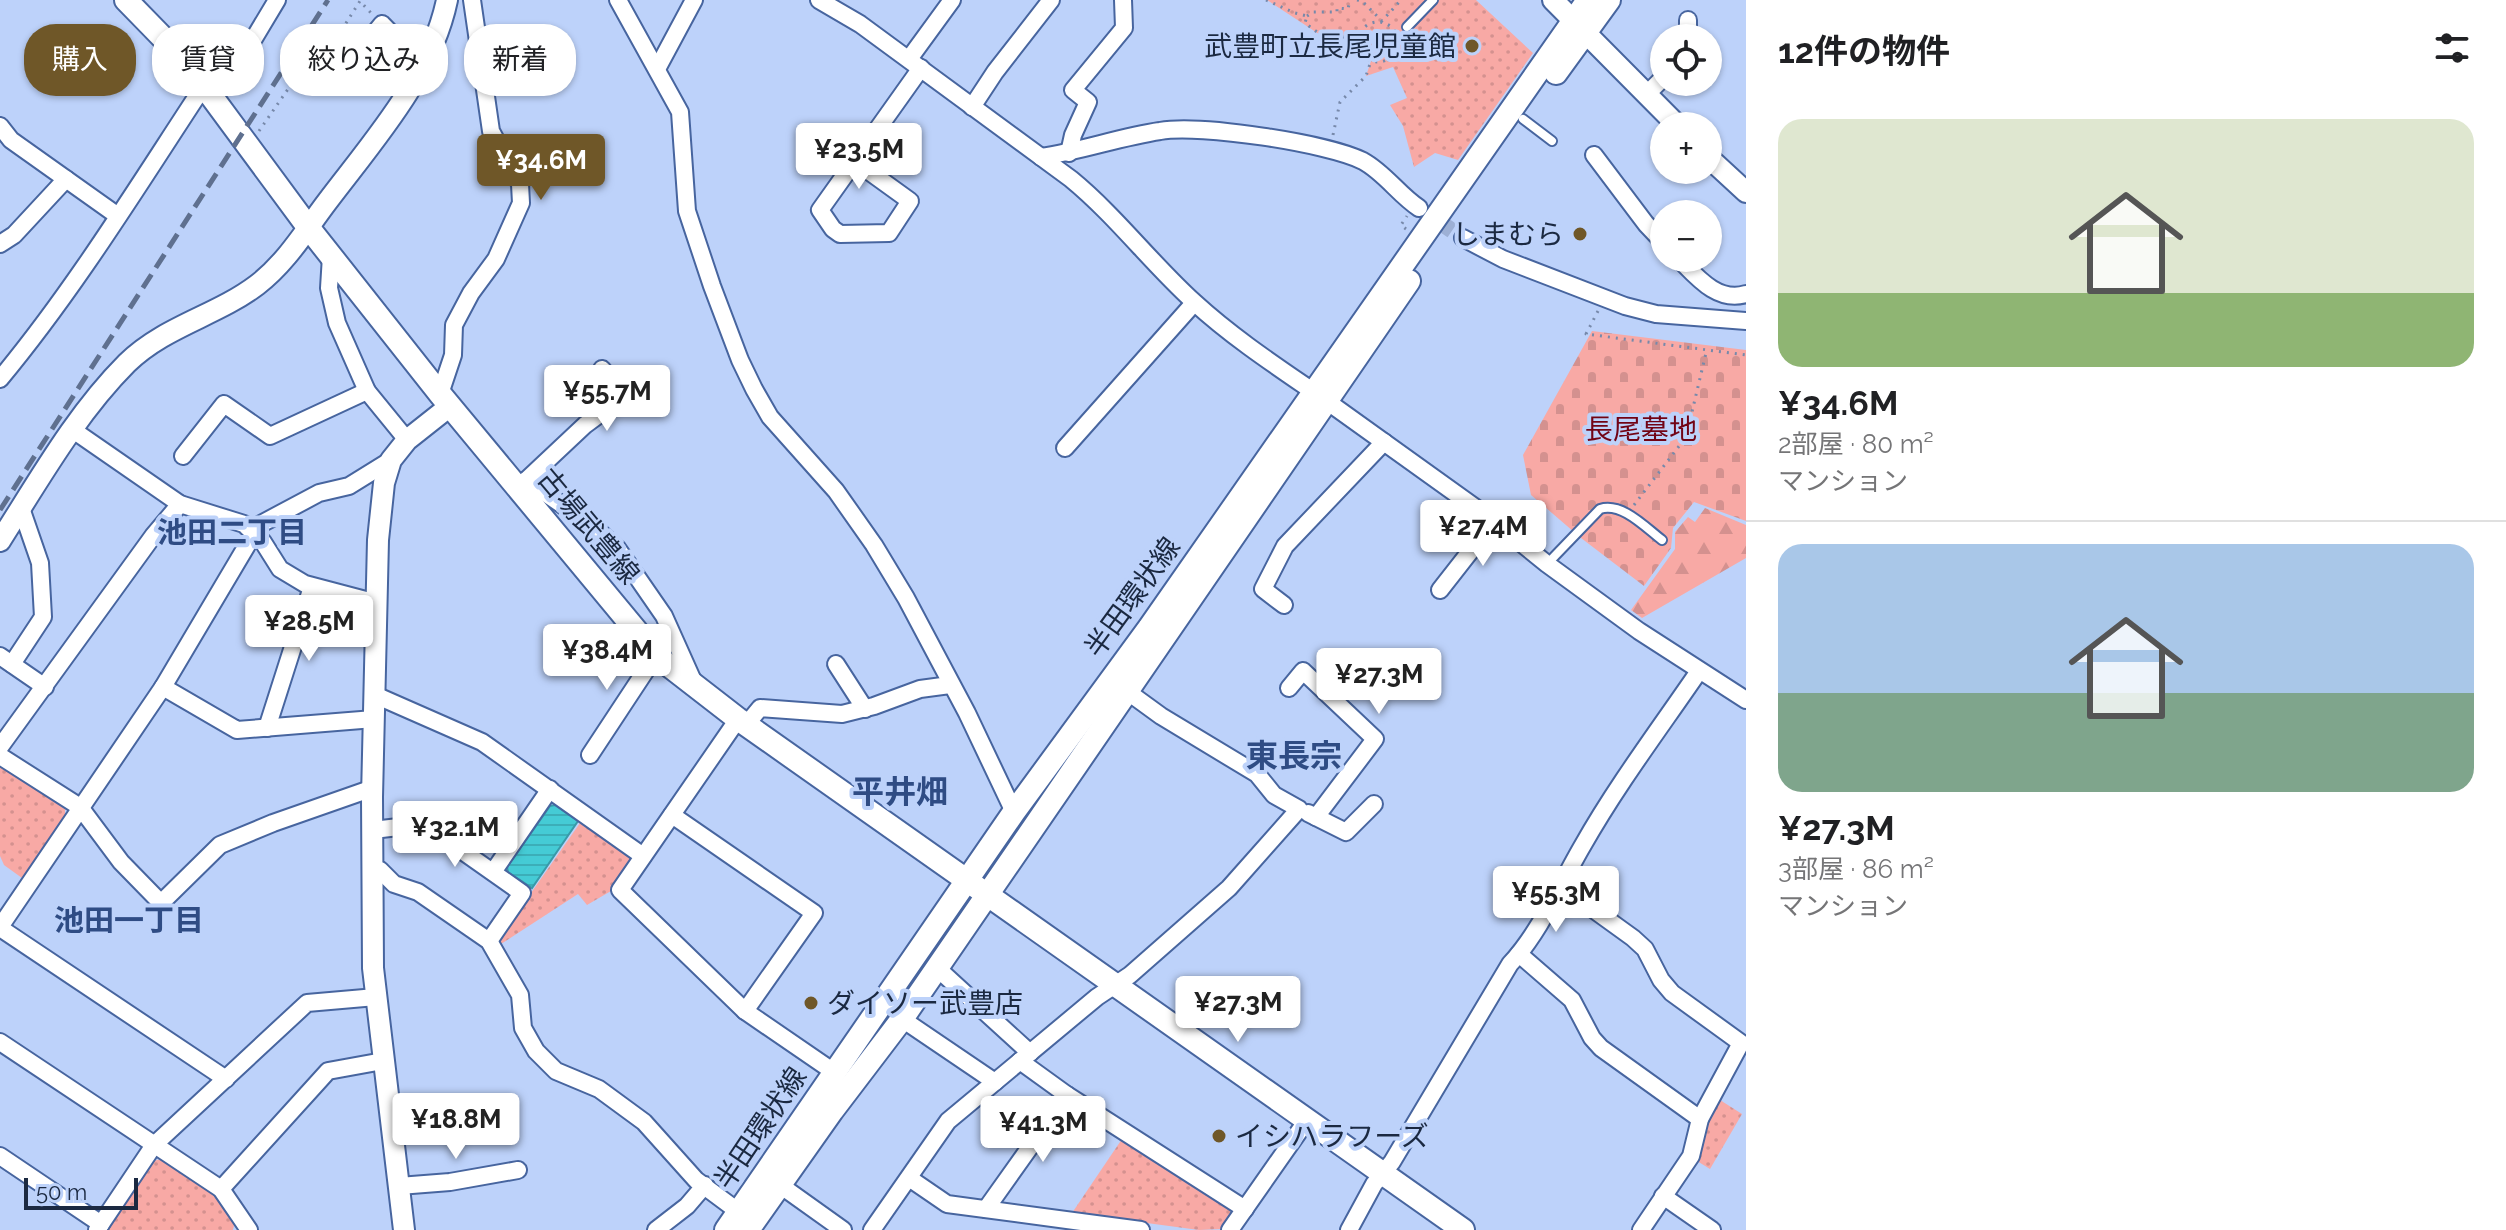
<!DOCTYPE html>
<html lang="ja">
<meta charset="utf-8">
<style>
:root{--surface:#fff;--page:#f2f2f2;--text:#202124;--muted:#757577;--line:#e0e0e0;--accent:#6f5728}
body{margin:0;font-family:Raleway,"Noto Sans JP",sans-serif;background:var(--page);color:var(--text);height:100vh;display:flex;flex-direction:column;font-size:30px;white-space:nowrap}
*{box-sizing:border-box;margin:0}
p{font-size:26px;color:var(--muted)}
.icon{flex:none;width:44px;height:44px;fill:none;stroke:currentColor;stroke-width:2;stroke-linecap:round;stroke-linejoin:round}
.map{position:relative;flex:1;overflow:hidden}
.panel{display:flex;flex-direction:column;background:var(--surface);width:760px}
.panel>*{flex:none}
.hud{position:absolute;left:24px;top:24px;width:760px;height:72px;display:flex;gap:16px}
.buttons{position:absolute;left:1650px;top:24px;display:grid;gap:16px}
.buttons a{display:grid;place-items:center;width:72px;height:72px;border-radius:50%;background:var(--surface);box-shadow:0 2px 6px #0004;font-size:40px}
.scale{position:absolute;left:24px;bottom:20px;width:114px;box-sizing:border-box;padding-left:8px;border:4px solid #1b2941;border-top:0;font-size:22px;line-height:28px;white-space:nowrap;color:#1b2941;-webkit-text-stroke:6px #bdd2fa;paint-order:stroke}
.price{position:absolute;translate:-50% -68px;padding:0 18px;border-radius:8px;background:#fff;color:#222;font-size:26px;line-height:52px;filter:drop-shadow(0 2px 4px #0008)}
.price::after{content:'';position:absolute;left:50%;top:48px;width:24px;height:18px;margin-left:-12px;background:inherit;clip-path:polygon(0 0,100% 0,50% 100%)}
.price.active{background:var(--accent);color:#fff}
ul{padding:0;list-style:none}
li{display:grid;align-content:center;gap:16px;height:424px;padding:0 32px}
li+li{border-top:2px solid var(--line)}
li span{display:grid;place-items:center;height:248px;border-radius:24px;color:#555}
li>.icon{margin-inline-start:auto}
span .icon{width:144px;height:144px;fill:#fffc;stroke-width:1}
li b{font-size:34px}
h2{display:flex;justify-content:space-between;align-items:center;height:96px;padding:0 32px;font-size:34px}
.chip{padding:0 28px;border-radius:32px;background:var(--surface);box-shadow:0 2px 6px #0004;font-size:28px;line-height:72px}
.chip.active{background:var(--accent);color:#fff}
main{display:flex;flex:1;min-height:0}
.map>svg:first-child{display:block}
.forest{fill:url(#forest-firs)}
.cemetery{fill:url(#cemetery-stones)}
.park{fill:url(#park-dots)}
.water{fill:url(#water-rules);stroke:#389aa9;stroke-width:2}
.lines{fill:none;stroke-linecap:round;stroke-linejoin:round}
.minor-tunnel{stroke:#9db0d5;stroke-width:16;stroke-dasharray:16 8;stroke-linecap:butt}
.service-casing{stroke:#47659f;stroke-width:12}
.minor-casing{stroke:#47659f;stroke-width:20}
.tertiary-casing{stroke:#47659f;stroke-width:24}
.secondary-casing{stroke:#47659f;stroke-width:26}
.path{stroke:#7789aa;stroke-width:3;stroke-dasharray:2 6;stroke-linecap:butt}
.service{stroke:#fff;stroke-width:8}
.minor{stroke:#fff;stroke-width:16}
.tertiary{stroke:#fff;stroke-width:20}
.secondary{stroke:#fff;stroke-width:22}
.rail{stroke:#5f708f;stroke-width:5;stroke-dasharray:16 8;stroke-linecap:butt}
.poi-dot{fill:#6f5728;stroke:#bdd2fa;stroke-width:3}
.labels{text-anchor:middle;stroke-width:8;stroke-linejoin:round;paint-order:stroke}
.poi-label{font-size:28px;fill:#1b2941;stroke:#bdd2fa;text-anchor:end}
.park-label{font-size:28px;fill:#710315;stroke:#bdd2fa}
.street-label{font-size:28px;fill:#1b2941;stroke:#bdd2fa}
.neighbourhood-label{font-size:30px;font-weight:bold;fill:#2f4c84;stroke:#bdd2fa}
.quarter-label{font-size:32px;font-weight:bold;fill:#2f4c84;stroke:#bdd2fa}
</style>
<main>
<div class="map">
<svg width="1746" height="1230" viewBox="0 0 1746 1230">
<defs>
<pattern id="forest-firs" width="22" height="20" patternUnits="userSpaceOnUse" patternTransform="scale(2)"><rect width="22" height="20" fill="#f8a9a5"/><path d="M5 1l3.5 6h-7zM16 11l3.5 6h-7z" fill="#d4918f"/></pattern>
<pattern id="cemetery-stones" width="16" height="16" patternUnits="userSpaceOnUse" patternTransform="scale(2)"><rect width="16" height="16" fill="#f8a9a5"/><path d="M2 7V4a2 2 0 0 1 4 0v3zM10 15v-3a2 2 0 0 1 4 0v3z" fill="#d4918f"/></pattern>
<pattern id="park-dots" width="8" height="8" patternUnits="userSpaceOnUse" patternTransform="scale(2)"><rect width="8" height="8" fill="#f8a9a5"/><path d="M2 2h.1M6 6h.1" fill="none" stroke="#d4918f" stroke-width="1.8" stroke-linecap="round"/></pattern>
<pattern id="water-rules" width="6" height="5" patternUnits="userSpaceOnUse" patternTransform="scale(2)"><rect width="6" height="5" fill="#45cbd5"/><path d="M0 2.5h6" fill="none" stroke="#3caeb8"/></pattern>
</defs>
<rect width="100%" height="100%" fill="#bdd2fa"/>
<polygon class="forest" points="1705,508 1746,525 1746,558 1642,618 1631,610 1675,549 1675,532 1688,517 1695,522"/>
<polygon class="cemetery" points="1592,331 1746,350 1746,521 1694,502 1673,528 1671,548 1644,586 1581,538 1531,495 1523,455"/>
<g class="park">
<polygon points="1267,0 1476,0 1533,53 1458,160 1435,153 1414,167 1403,126 1390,105 1407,98 1393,67 1366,76 1371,61 1362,55 1357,44 1336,33 1325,38"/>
<polygon points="0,765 65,809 65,815 22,878 4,865 0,856"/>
<polygon points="580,823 629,855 631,861 611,891 587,905 578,894 501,944 498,940"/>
<polygon points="1720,1100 1742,1114 1710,1169 1697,1161 1708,1121"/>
<polygon points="1122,1139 1230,1209 1231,1216 1221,1229 1199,1230 1072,1213"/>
<polygon points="161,1159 216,1196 235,1220 233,1230 107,1230 153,1161"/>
</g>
<polygon class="water" points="555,805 578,821 532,888 508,872 507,867 550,806"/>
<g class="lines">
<polyline class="minor-tunnel" points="1419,208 1463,238"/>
<g class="service-casing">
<g id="service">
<polyline points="1407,27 1433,0"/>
<polyline points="1523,119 1552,141"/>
<path d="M1547 564 1600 509C1622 502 1645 527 1662 540"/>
</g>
</g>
<g class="minor-casing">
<g id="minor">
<polyline points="618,0 680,112 687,211 712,286 740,360 754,389 770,417 836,491 874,545 906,598 967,713 1014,812"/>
<path d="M819 0 860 24 1071 179C1116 216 1151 263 1194 302 1231 336 1273 364 1314 392"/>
<polyline points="1688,20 1688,38"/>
<polyline points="909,59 952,0"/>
<polyline points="346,68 382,24 423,66"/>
<polyline points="657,69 694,0"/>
<polyline points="1647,94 1664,77"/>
<polyline points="212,97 235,70 277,0"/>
<polyline points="972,107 995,72 1051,0"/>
<polyline points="0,126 11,140 118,216"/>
<polyline points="1069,153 1073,135 1088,102 1073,90 1124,28 1123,0"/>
<polyline points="1594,155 1646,224 1664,243"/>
<path d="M1041 157C1081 151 1120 137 1160 131 1200 124 1327 143 1363 161 1385 173 1399 195 1419 208"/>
<polyline points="856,162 910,201 889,233 840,234 833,229 820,210 921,68"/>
<polyline points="1463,238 1503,259 1625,306 1656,314 1746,321"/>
<polyline points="0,244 14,235 66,179"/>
<polyline points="331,256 329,288 337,323 367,391 407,440"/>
<path d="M1678 258C1696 276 1717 303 1746 294"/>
<path d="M0 379C75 289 139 184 203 87"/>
<polyline points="440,394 453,355 454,325 471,293 496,259 521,203 520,184 491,131 472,0"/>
<polyline points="1328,402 1494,521 1547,564 1639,631 1746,700"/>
<polyline points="73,430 180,504 244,524 263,542 280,569 305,584 377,603"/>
<polyline points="1065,448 1194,303"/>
<polyline points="183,456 224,404 270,436 367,391"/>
<polyline points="526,480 593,526 617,548 664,616 694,683"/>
<polyline points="519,487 585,425 624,396 602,369"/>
<polyline points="1440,590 1494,521"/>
<polyline points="1284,605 1263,589 1285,546 1384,442"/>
<polyline points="0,656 45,687"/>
<polyline points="12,664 43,617 40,563 21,508"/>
<polyline points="836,664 865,709"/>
<polyline points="163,687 237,730 374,719"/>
<polyline points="1289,688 1303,671 1375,739 1316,817"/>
<polyline points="375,695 482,742 643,856"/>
<polyline points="738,719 620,890 745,1011 834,1072"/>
<polyline points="746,725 760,708 842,714 874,706 920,689 950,685"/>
<polyline points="267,728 312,587"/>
<polyline points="0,747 153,536 180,504"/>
<polyline points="590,755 648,667 658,657"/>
<polyline points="0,756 80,807 121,862 161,903 220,845 273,823 373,788"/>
<polyline points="1308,813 1346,832 1374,804"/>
<polyline points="672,815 814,913 745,1011"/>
<polyline points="373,830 424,824 522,893 489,941"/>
<polyline points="372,868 380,870 394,884 418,892 489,941 520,995 523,1028 536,1051 556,1071 599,1089 644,1122 696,1180 739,1212"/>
<polyline points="493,872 550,789"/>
<polyline points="1561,886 1633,938 1645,949 1661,980 1672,993 1741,1043 1700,1119 1691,1156 1641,1230"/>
<polyline points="0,927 163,687 259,525 319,493 349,486 391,460"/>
<polyline points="0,928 226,1079"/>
<polyline points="1519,954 1572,1000 1592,1038 1601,1048 1700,1119"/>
<polyline points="937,968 1030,1053"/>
<polyline points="902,1019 995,1082"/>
<polyline points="0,1042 221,1189 249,1230"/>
<polyline points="1020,1061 1067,1095 1245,1209"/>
<polyline points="0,1156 101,1224"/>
<polyline points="909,1178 947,1204 1141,1230"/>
<polyline points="780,1185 843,1230"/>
<polyline points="399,1186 450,1182 518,1170"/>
<polyline points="221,1189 328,1071 383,1061"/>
<polyline points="1663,1196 1712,1230"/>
<polyline points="986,1209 1067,1095"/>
<polyline points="97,1230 154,1145 307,1003 376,997"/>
<polyline points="656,1230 687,1206 705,1185"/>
<polyline points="872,1230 948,1121 1097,997 1130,975 1229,888 1299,809 1274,795 1257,774 1161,716 1128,692"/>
<polyline points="1230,1230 1307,1120"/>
<path d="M1349 1230 1374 1184 1392 1162 1510 964C1541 931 1560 884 1583 845 1617 785 1660 728 1699 671"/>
</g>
</g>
<g class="tertiary-casing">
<g id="tertiary">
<polyline points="1553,0 1678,126"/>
<polyline points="1708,157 1746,192"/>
<path d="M0 541C39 480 76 414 127 363 165 326 216 316 257 285 286 263 305 231 327 202 373 141 431 77 447 0"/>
<polyline points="404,1230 373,968 372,797 378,540 384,483 391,460 407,440 450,406"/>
</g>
</g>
<g class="secondary-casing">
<g id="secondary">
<polyline points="126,0 166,41 212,97 308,227 440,394 658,657 738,719 1463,1230"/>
<polyline points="1556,73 1609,0"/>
<polyline points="726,1230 1014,812 1149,628 1588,0"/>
<polyline points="748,1230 832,1111 902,1019 1409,281"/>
</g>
</g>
<g class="path">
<polyline points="1266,0 1295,13 1307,16 1305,23 1325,38 1336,33 1357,44"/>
<polyline points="1357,0 1362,1 1382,21 1401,0"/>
<polyline points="1307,16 1313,12 1337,12 1337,8 1348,9 1350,0"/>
<circle cx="1378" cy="42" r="20"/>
<polyline points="341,51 336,43 336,39 360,1 371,13"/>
<polyline points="259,131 295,79 307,89 337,48"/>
<polyline points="1333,135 1340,102 1366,76 1371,61"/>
<polyline points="1406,229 1401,225 1407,216"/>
<polyline points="1598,311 1586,334 1746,355"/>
<polyline points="1634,505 1686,437 1706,353"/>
</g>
<use href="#service" class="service"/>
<use href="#minor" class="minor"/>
<use href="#tertiary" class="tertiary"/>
<use href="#secondary" class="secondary"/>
<polyline class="rail" points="0,510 328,0"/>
</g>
<g class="poi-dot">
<circle cx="1472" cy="46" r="8"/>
<circle cx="1580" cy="234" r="8"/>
<circle cx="811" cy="1003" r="8"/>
<circle cx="1219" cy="1136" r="8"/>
</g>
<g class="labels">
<g class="poi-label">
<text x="1456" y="56">武豊町立長尾児童館</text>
<text x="1564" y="244">しまむら</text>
<text x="827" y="1013" text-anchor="start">ダイソー武豊店</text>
<text x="1235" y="1146" text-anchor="start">イシハラフーズ</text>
</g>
<g class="park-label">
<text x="1641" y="439">長尾墓地</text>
</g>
<g class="street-label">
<text transform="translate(589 526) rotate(50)" y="10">古場武豊線</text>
<text transform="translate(1132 597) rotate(-54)" y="10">半田環状線</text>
<text transform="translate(760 1128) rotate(-56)" y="10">半田環状線</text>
</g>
<g class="neighbourhood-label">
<text x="232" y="543">池田二丁目</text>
<text x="129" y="931">池田一丁目</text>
</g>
<g class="quarter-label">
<text x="1294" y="767">東長宗</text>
<text x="900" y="803">平井畑</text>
</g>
</g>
</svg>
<div class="buttons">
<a><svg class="icon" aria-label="locate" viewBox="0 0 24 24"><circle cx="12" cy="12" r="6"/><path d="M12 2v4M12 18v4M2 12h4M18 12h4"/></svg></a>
<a>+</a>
<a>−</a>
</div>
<div class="scale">50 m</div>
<b class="price" style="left:859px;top:191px">¥23.5M</b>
<b class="price active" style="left:541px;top:202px">¥34.6M</b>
<b class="price" style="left:607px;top:433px">¥55.7M</b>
<b class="price" style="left:1483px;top:568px">¥27.4M</b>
<b class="price" style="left:309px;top:663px">¥28.5M</b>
<b class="price" style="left:607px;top:692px">¥38.4M</b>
<b class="price" style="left:1379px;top:716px">¥27.3M</b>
<b class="price" style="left:455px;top:869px">¥32.1M</b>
<b class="price" style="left:1556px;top:934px">¥55.3M</b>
<b class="price" style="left:1238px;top:1044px">¥27.3M</b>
<b class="price" style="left:456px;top:1161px">¥18.8M</b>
<b class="price" style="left:1043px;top:1164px">¥41.3M</b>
<div class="hud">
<a class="chip active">購入</a>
<a class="chip">賃貸</a>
<a class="chip">絞り込み</a>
<a class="chip">新着</a>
</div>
</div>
<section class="panel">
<h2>12件の物件<svg class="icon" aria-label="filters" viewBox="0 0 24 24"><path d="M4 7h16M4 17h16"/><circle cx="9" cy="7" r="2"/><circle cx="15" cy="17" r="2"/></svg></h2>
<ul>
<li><span style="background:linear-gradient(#dfe7d0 70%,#8fb573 0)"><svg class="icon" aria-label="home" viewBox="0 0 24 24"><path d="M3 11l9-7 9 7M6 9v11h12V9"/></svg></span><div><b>¥34.6M</b><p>2部屋 · 80 m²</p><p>マンション</p></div></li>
<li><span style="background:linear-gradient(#a9c7e8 60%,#7fa58c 0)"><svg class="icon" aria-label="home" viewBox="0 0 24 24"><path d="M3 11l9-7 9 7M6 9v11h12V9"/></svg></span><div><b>¥27.3M</b><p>3部屋 · 86 m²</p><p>マンション</p></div></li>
</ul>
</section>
</main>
